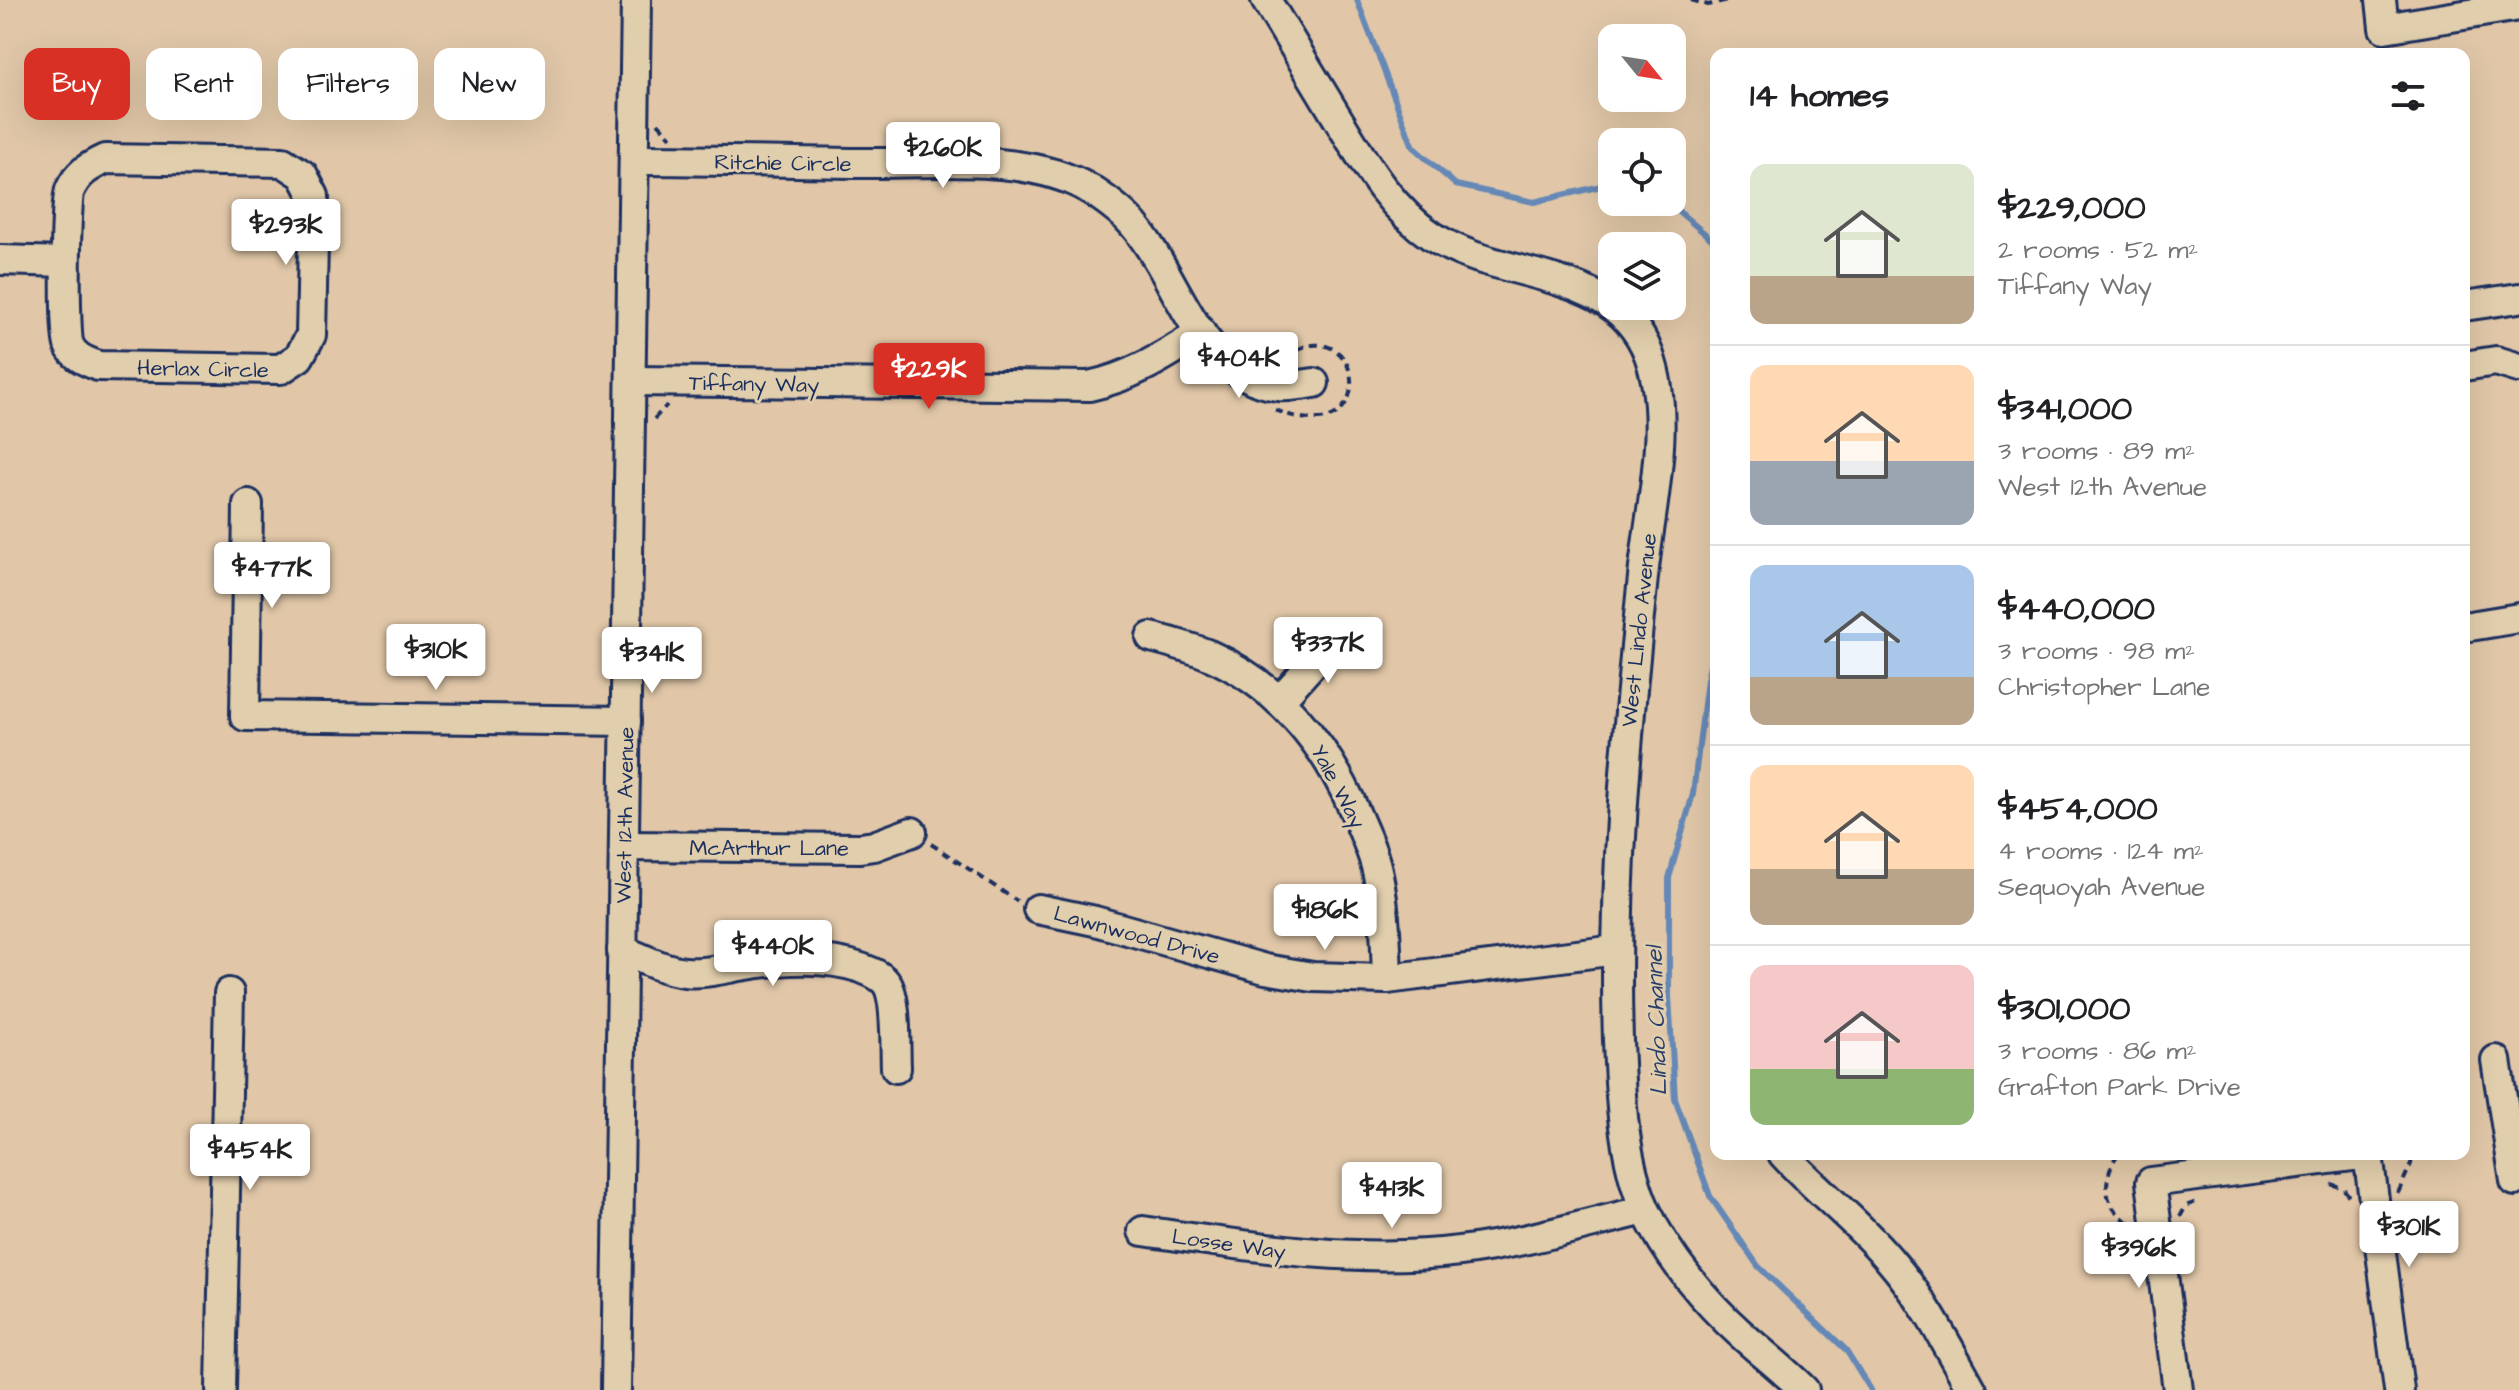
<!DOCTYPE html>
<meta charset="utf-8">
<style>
:root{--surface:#fff;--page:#f2f2f2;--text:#202124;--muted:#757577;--line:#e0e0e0;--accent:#d93025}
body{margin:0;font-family:"Architects Daughter",sans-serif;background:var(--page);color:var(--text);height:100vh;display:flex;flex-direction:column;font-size:30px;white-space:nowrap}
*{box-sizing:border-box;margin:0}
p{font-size:26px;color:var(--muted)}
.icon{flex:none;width:44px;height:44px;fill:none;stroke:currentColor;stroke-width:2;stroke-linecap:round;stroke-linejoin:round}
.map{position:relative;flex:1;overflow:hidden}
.panel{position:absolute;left:1710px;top:48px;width:760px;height:1112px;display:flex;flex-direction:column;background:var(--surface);border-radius:16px;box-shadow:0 8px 32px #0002}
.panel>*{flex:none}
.top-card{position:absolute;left:24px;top:48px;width:760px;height:72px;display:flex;gap:16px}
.needle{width:52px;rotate:120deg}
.buttons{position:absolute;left:1598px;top:24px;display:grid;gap:16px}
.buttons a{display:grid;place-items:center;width:88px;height:88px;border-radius:16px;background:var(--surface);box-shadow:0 8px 32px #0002;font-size:40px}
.price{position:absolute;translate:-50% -68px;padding:0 18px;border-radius:8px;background:#fff;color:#222;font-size:26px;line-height:52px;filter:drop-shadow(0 2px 4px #0008)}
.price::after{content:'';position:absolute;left:50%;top:48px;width:24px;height:18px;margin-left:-12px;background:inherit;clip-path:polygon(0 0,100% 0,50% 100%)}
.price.selected{background:var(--accent);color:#fff}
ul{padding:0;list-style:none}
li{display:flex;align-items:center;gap:24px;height:200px;padding:0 40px}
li+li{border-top:2px solid var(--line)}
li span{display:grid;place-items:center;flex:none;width:224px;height:160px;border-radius:16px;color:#555}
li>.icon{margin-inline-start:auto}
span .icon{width:96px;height:96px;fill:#fffc;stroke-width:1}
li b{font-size:34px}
h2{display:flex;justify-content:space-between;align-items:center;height:96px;padding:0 40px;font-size:34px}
.pill{padding:0 28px;border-radius:16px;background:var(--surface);box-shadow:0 8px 32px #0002;font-size:28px;line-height:72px}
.pill.selected{background:var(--accent);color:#fff}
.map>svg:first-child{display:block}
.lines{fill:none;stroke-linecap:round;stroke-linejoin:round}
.stream{stroke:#6588b6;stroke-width:6}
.minor-casing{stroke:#1b2f5e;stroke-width:34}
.path{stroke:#1b2f5e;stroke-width:4;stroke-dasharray:8 6;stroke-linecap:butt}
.minor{stroke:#e1ceac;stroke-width:28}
.labels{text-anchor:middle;stroke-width:6;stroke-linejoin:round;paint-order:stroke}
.street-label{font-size:22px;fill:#1b2f5e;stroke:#e1ceac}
.water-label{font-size:24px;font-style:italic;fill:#273e6d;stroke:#e1ceac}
</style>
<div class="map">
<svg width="2519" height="1390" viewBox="0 0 2519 1390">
<rect width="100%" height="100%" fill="#e1c7a8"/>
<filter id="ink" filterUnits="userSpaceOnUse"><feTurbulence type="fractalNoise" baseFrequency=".0125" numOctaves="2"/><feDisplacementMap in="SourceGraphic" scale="16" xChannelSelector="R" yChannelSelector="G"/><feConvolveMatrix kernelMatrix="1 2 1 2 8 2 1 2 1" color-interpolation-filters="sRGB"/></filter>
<g filter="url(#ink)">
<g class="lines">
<g class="stream">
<polyline points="1357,0 1413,147 1456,185 1534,202 1601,186 1612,189"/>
<polyline points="1653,202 1677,210 1716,243"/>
<polyline points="1716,639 1707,680 1693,794 1669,878 1669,996 1675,1099 1710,1196 1758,1266 1846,1350 1871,1390"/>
</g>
<g class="minor-casing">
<g id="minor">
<path d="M1266 0C1289 38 1312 76 1335 114 1362 158 1387 206 1432 236 1499 282 1616 265 1649 355 1673 421 1650 508 1643 577 1627 731 1613 885 1618 1040 1620 1093 1623 1162 1646 1211 1668 1257 1704 1301 1742 1335 1762 1353 1784 1370 1804 1390"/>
<polyline points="2381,0 2384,28 2519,6"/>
<path d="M105 159 283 162 303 175 314 196 311 335 299 357 281 369 98 366C86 361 74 357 69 345 64 332 65 202 70 190 78 173 88 167 105 159Z"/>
<path d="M635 160C709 160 784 162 859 163 929 164 1030 152 1091 190 1108 201 1125 213 1137 229 1179 280 1200 376 1278 386 1290 387 1302 385 1314 383"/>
<polyline points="0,260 65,262"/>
<polyline points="2464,306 2519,298"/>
<polyline points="2464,366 2496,361 2519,368"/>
<path d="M631 381 1089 386C1132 377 1164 356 1201 333"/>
<polyline points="248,504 245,716 626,721"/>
<polyline points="2464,627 2519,618"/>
<path d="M1151 637C1170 642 1190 647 1209 655 1278 685 1326 744 1355 812 1364 833 1374 853 1378 875 1385 909 1386 944 1387 979"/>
<polyline points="1279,701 1339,634"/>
<polyline points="624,846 860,848 874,846 912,832"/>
<polyline points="1038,909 1095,921 1265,969 1313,977 1387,979 1616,950"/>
<path d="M622 950C642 958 663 970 685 972 704 974 722 969 740 966 779 959 823 955 861 968 871 972 881 975 887 984 897 999 895 1049 896 1068"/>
<polyline points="2496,1060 2515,1181"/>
<path d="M1783 1154C1817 1191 1857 1221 1889 1259 1923 1298 1947 1345 1972 1390"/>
<path d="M1143 1231C1248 1246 1353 1264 1460 1251 1518 1244 1576 1227 1633 1213L1644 1208"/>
<polyline points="221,1390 229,993"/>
<polyline points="616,1390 636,0"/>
<polyline points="2178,1390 2151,1182 2368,1154 2399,1390"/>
</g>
</g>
<g class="path">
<polyline points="1691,0 1708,5 1728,0"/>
<polyline points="658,123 671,137"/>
<path d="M1275 410C1289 415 1303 420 1318 419 1366 417 1360 340 1312 345 1299 346 1291 355 1279 361"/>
<polyline points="654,419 667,405"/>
<polyline points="931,844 1017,901"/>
<path d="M2118 1154C2107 1169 2102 1193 2114 1209 2120 1216 2127 1221 2132 1228"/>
<polyline points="2331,1184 2343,1188 2349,1196"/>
<polyline points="2398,1193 2411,1164 2412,1154"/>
<polyline points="2180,1217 2186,1206 2196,1202"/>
</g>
<use href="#minor" class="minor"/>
</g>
</g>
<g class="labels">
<g class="street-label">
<text transform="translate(783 162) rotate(1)" y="8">Ritchie Circle</text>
<text transform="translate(203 368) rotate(1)" y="8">Herlax Circle</text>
<text transform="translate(754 383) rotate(1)" y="8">Tiffany Way</text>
<text transform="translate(1638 630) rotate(-84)" y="8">West Lindo Avenue</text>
<text transform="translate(1339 786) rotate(62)" y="8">Yale Way</text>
<text transform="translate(624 815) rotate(-89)" y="8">West 12th Avenue</text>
<text x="769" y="855">McArthur Lane</text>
<text transform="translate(1137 934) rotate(15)" y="8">Lawnwood Drive</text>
<text transform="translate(1229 1243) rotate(8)" y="8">Losse Way</text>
</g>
<g class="water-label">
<text transform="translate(1656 1021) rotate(-92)" y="8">Lindo Channel</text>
</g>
</g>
</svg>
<div class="buttons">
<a><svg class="needle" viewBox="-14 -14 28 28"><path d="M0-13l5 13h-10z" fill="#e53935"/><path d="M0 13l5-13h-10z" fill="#757577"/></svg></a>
<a><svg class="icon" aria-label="locate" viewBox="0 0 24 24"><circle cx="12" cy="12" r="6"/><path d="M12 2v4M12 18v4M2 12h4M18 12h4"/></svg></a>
<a><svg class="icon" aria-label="layers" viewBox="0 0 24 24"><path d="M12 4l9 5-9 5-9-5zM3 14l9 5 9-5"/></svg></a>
</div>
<b class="price" style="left:943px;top:190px">$260K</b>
<b class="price" style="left:286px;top:267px">$293K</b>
<b class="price" style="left:1239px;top:400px">$404K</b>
<b class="price selected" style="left:929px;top:411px">$229K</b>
<b class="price" style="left:272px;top:610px">$477K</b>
<b class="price" style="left:1328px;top:685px">$337K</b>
<b class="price" style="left:436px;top:692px">$310K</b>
<b class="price" style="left:652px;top:695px">$341K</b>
<b class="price" style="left:1325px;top:952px">$186K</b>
<b class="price" style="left:773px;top:988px">$440K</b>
<b class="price" style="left:250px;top:1192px">$454K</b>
<b class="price" style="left:1392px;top:1230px">$413K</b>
<b class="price" style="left:2409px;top:1269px">$301K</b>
<b class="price" style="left:2139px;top:1290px">$396K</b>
<div class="top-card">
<a class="pill selected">Buy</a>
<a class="pill">Rent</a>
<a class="pill">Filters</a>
<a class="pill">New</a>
</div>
<section class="panel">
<h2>14 homes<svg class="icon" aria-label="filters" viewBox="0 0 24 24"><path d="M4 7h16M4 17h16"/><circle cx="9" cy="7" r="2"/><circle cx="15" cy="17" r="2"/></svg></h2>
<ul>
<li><span style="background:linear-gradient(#dfe7d0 70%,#b9a48a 0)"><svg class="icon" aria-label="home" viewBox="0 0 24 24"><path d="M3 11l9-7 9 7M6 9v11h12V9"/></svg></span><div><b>$229,000</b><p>2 rooms · 52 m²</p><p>Tiffany Way</p></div></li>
<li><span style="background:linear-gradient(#ffd9b3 60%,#9aa5b1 0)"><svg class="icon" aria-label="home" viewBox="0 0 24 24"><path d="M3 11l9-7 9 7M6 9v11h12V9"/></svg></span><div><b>$341,000</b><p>3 rooms · 89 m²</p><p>West 12th Avenue</p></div></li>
<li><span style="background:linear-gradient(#a9c7e8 70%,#b9a48a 0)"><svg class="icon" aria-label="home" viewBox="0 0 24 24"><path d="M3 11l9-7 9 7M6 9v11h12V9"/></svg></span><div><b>$440,000</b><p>3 rooms · 98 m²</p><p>Christopher Lane</p></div></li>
<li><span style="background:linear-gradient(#ffd9b3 65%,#b9a48a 0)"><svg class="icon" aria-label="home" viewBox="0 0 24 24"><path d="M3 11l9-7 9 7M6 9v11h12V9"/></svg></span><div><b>$454,000</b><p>4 rooms · 124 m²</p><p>Sequoyah Avenue</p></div></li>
<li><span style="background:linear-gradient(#f6c9c9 65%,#8fb573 0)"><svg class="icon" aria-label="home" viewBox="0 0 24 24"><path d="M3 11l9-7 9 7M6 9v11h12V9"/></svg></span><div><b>$301,000</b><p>3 rooms · 86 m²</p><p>Grafton Park Drive</p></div></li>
</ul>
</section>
</div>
